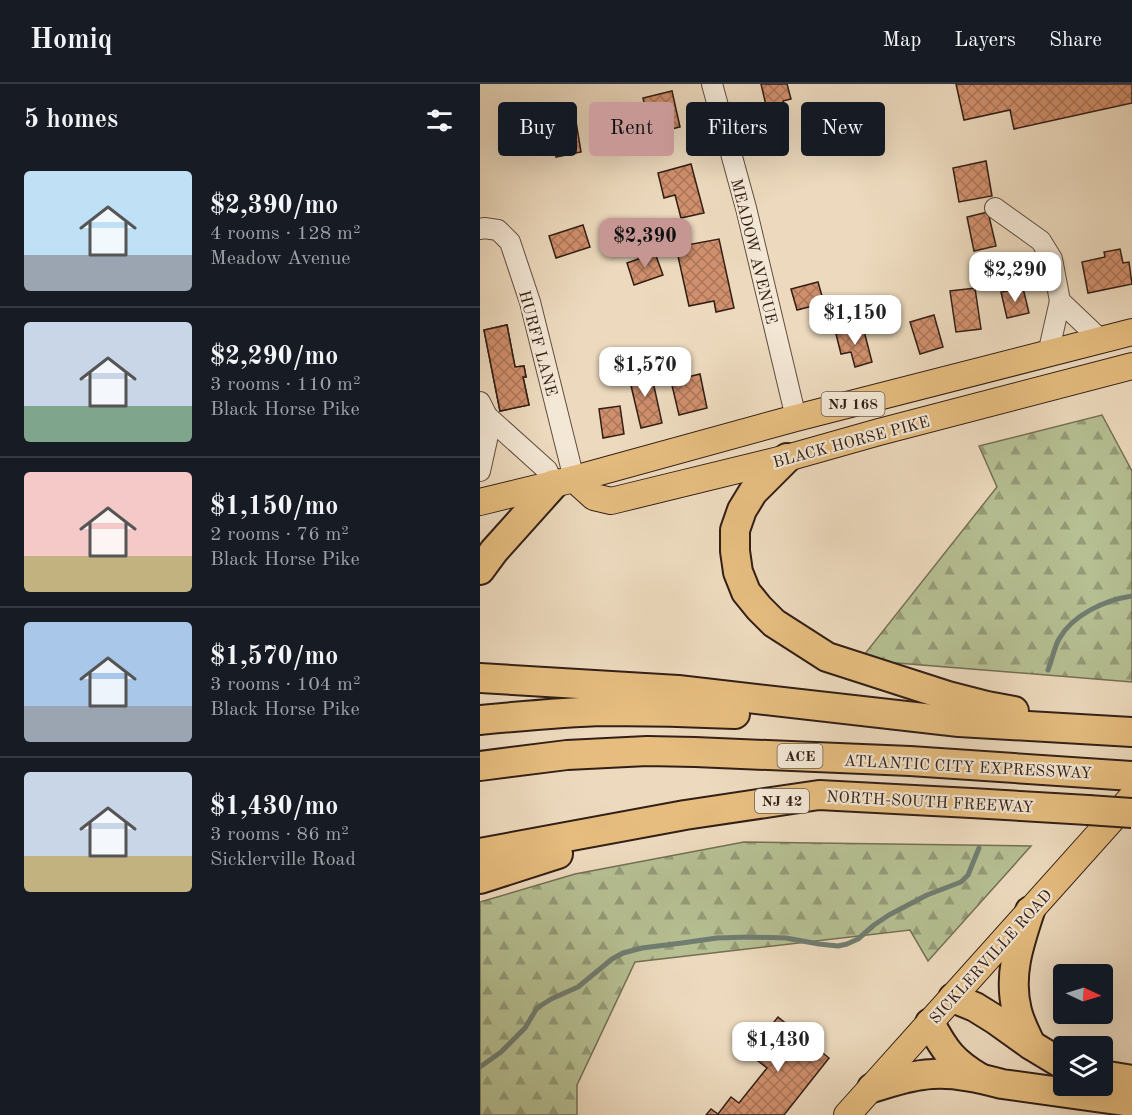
<!DOCTYPE html>
<meta charset="utf-8">
<style>
:root{--surface:#171b24;--page:#20242c;--text:#f1f3f6;--muted:#9ea1a6;--line:#363941;--accent:#c59692}
body{margin:0;font-family:"Old Standard TT",serif;background:var(--page);color:var(--text);height:100vh;display:flex;flex-direction:column;font-size:22px;white-space:nowrap}
*{box-sizing:border-box;margin:0}
p{font-size:20px;color:var(--muted)}
.icon{flex:none;width:33px;height:33px;fill:none;stroke:currentColor;stroke-width:2;stroke-linecap:round;stroke-linejoin:round}
.map{position:relative;flex:1;overflow:hidden}
.drawer{display:flex;flex-direction:column;background:var(--surface);width:480px}
.drawer>*{flex:none}
.banner{position:absolute;left:18px;top:18px;width:543px;height:54px;display:flex;gap:12px}
.needle{width:39px;rotate:94deg}
.fabs{position:absolute;left:573px;top:880px;display:grid;gap:12px}
.fabs a{display:grid;place-items:center;width:60px;height:60px;border-radius:6px;background:var(--surface);box-shadow:0 6px 24px #0002;font-size:30px}
.price{position:absolute;translate:-50% -51px;padding:0 14px;border-radius:12px;background:#fff;color:#222;font-size:20px;line-height:39px;filter:drop-shadow(0 2px 3px #0008)}
.price::after{content:'';position:absolute;left:50%;top:36px;width:18px;height:14px;margin-left:-9px;background:inherit;clip-path:polygon(0 0,100% 0,50% 100%)}
.price.active{background:var(--accent);color:#111}
ul{padding:0;list-style:none}
li{display:flex;align-items:center;gap:18px;height:150px;padding:0 24px}
li+li{border-top:2px solid var(--line)}
li span{display:grid;place-items:center;flex:none;width:168px;height:120px;border-radius:6px;color:#555}
li>.icon{margin-inline-start:auto}
span .icon{width:72px;height:72px;fill:#fffc;stroke-width:1}
li b{font-size:26px}
h2{display:flex;justify-content:space-between;align-items:center;height:72px;padding:0 24px;font-size:26px}
.chip{padding:0 21px;border-radius:6px;background:var(--surface);box-shadow:0 6px 24px #0002;font-size:21px;line-height:54px}
.chip.active{background:var(--accent);color:#111}
header{display:flex;align-items:center;gap:36px;box-sizing:border-box;height:84px;padding:0 30px;background:var(--surface);border-bottom:2px solid var(--line)}
header strong{font-size:28px}
nav{display:flex;gap:33px;margin-inline-start:auto;font-size:21px}
main{display:flex;flex:1;min-height:0}
.map>svg:first-child{display:block}
.forest{fill:url(#forest-firs);stroke:#747054;stroke-width:1.5}
.lines{fill:none;stroke-linecap:round;stroke-linejoin:round}
.stream{stroke:#707d71;stroke-width:5}
.building{fill:url(#building-cross-hatch);stroke:#321f16;stroke-width:1.5}
.minor-casing{stroke:#614e40;stroke-width:22}
.major-casing{stroke:#321f16;stroke-width:28}
.highway-casing{stroke:#321f16;stroke-width:32}
.minor{stroke:#f3e7d5;stroke-width:20}
.major{stroke:#e6bd7f;stroke-width:26}
.highway{stroke:#e6bd7f;stroke-width:28}
.highway-bridge-casing{stroke:#321f16;stroke-width:32;stroke-linecap:butt}
.highway-bridge{stroke:#e6bd7f;stroke-width:28}
.labels{text-anchor:middle;stroke-width:4.5;stroke-linejoin:round;paint-order:stroke}
.shield{fill:#f3e7d5;stroke:#6c5b4f;stroke-width:1.5}
.shield-label{font-size:15px;font-weight:bold;fill:#321f16}
.street-label{font-size:16px;fill:#321f16;stroke:#f3e7d5}
</style>
<header>
<strong>Homiq</strong>
<nav><a>Map</a><a>Layers</a><a>Share</a></nav>
</header>
<main>
<section class="drawer">
<h2>5 homes<svg class="icon" aria-label="filters" viewBox="0 0 24 24"><path d="M4 7h16M4 17h16"/><circle cx="9" cy="7" r="2"/><circle cx="15" cy="17" r="2"/></svg></h2>
<ul>
<li><span style="background:linear-gradient(#bfe0f5 70%,#9aa5b1 0)"><svg class="icon" aria-label="home" viewBox="0 0 24 24"><path d="M3 11l9-7 9 7M6 9v11h12V9"/></svg></span><div><b>$2,390/mo</b><p>4 rooms · 128 m²</p><p>Meadow Avenue</p></div></li>
<li><span style="background:linear-gradient(#c9d6e8 70%,#7fa58c 0)"><svg class="icon" aria-label="home" viewBox="0 0 24 24"><path d="M3 11l9-7 9 7M6 9v11h12V9"/></svg></span><div><b>$2,290/mo</b><p>3 rooms · 110 m²</p><p>Black Horse Pike</p></div></li>
<li><span style="background:linear-gradient(#f6c9c9 70%,#c2b280 0)"><svg class="icon" aria-label="home" viewBox="0 0 24 24"><path d="M3 11l9-7 9 7M6 9v11h12V9"/></svg></span><div><b>$1,150/mo</b><p>2 rooms · 76 m²</p><p>Black Horse Pike</p></div></li>
<li><span style="background:linear-gradient(#a9c7e8 70%,#9aa5b1 0)"><svg class="icon" aria-label="home" viewBox="0 0 24 24"><path d="M3 11l9-7 9 7M6 9v11h12V9"/></svg></span><div><b>$1,570/mo</b><p>3 rooms · 104 m²</p><p>Black Horse Pike</p></div></li>
<li><span style="background:linear-gradient(#c9d6e8 70%,#c2b280 0)"><svg class="icon" aria-label="home" viewBox="0 0 24 24"><path d="M3 11l9-7 9 7M6 9v11h12V9"/></svg></span><div><b>$1,430/mo</b><p>3 rooms · 86 m²</p><p>Sicklerville Road</p></div></li>
</ul>
</section>
<div class="map">
<svg width="652" height="1031" viewBox="0 0 652 1031">
<defs>
<pattern id="forest-firs" width="22" height="20" patternUnits="userSpaceOnUse" patternTransform="scale(1.5)"><rect width="22" height="20" fill="#b6c093"/><path d="M5 1l3.5 6h-7zM16 11l3.5 6h-7z" fill="#959b77"/></pattern>
<pattern id="building-cross-hatch" width="8" height="8" patternUnits="userSpaceOnUse" patternTransform="scale(1.5)"><rect width="8" height="8" fill="#d1906d"/><path d="M0 0l8 8M0 8l8-8" fill="none" stroke="#aa7559"/></pattern>
</defs>
<rect width="100%" height="100%" fill="#eddabe"/>
<filter id="stains"><feTurbulence type="fractalNoise" baseFrequency=".00333" numOctaves="4"/><feColorMatrix values="0 0 0 0 .2 0 0 0 0 .09 0 0 0 0 .02 0 0 0 .5 -.17"/></filter>
<radialGradient id="worn" r=".72"><stop offset=".6" stop-color="#630" stop-opacity="0"/><stop offset="1" stop-color="#630" stop-opacity=".3"/></radialGradient>
<g class="forest">
<polygon points="622,331 652,387 652,598 380,576 517,403 499,362"/>
<polygon points="264,758 551,762 448,877 430,846 155,878 97,1001 97,1031 0,1031 0,818 95,790"/>
</g>
<g class="lines">
<g class="stream">
<path d="M568 586C572 576 574 564 579 555 593 530 626 516 652 512"/>
<polyline points="0,983 21,968 45,944 57,924 71,915 98,903 132,875 143,869 162,864 202,859 237,854 270,853 306,854 339,860 358,862 367,860 378,855 394,841 409,831 447,811 481,798 488,791 499,764"/>
</g>
</g>
<g class="building">
<polygon points="281,0 307,0 311,15 303,17 306,26 288,30"/>
<polygon points="476,0 652,0 652,19 534,45 530,26 484,36"/>
<polygon points="192,7 200,43 171,50 163,14"/>
<polygon points="93,19 101,68 76,73 68,23"/>
<polygon points="506,77 512,112 479,118 473,84"/>
<polygon points="211,80 224,129 201,134 195,111 184,114 178,89"/>
<polygon points="508,128 516,162 494,167 487,133"/>
<polygon points="103,141 110,163 76,174 69,152"/>
<polygon points="239,155 254,224 236,228 234,217 209,222 196,163"/>
<polygon points="640,165 643,179 649,178 652,200 608,209 602,178 625,173 624,168"/>
<polygon points="175,169 183,191 154,201 147,179"/>
<polygon points="338,198 344,219 317,226 311,205"/>
<polygon points="495,204 501,245 476,248 470,207"/>
<polygon points="543,204 549,229 527,234 521,208"/>
<polygon points="454,231 463,263 440,270 430,238"/>
<polygon points="27,241 35,283 44,282 46,293 43,293 49,321 20,327 4,246"/>
<polygon points="27,241 35,283 44,282 46,293 43,293 49,321 20,327 4,246"/>
<polygon points="383,243 392,278 375,283 371,268 361,270 356,250"/>
<polygon points="170,284 182,339 161,344 148,289"/>
<polygon points="220,290 227,324 199,331 191,297"/>
<polygon points="140,322 144,350 123,354 119,325"/>
<polygon points="298,933 349,974 304,1031 226,1031 231,1025 238,1030 251,1013 259,1019 287,984 269,970"/>
</g>
<g class="lines">
<g class="minor-casing">
<g id="minor">
<polyline points="232,0 266,124 316,334"/>
<polyline points="515,124 561,157 572,175 580,217"/>
<polyline points="0,145 4,144 18,146 30,158 50,218 94,395"/>
<polyline points="568,270 580,217 621,256"/>
<polyline points="0,318 7,332 67,386 74,400"/>
<polyline points="0,387 8,351 7,332"/>
</g>
</g>
<g class="major-casing">
<g id="major">
<polyline points="94,395 114,413 131,417 307,374 399,348 652,282"/>
<polyline points="0,418 94,395 316,334 652,248"/>
<polyline points="367,1031 652,713"/>
</g>
</g>
<g class="highway-casing">
<g id="highway">
<polyline points="307,374 273,408 262,426 255,446 255,467 258,488 266,508 279,524 294,539 347,573 468,612 507,622 534,627"/>
<polyline points="0,486 14,467 74,400"/>
<polyline points="0,594 198,606 479,638 652,648"/>
<path d="M0 636C42 632 83 628 125 627 169 627 212 628 255 630"/>
<polyline points="0,682 87,671 167,667 215,668 430,677 652,692"/>
<polyline points="0,769 205,731 339,711 491,719 608,726"/>
<polyline points="0,795 78,770"/>
<path d="M550 827C539 860 528 892 537 927 540 939 546 950 551 961"/>
<polyline points="473,914 495,923 516,936 551,961 584,981"/>
<path d="M450 939C465 967 473 978 500 994"/>
<polyline points="622,991 652,996"/>
<path d="M392 1004C412 998 431 991 452 990 475 988 500 994 522 1000L652 1018"/>
</g>
</g>
<use href="#minor" class="minor"/>
<use href="#major" class="major"/>
<use href="#highway" class="highway"/>
<g class="highway-bridge-casing">
<polyline id="highway-bridge" points="608,726 652,729"/>
</g>
<use href="#highway-bridge" class="highway-bridge"/>
</g>
<g class="labels">
<g class="shield">
<rect x="341.5" y="308" width="63" height="24" rx="4.5"/>
<rect x="297.5" y="660" width="45" height="24" rx="4.5"/>
<rect x="275" y="705" width="54" height="24" rx="4.5"/>
</g>
<g class="shield-label">
<text x="373" y="325">NJ 168</text>
<text x="320" y="677">ACE</text>
<text x="302" y="722">NJ 42</text>
</g>
<g class="street-label">
<text transform="translate(275 167) rotate(76)" y="6">MEADOW AVENUE</text>
<text transform="translate(59 259) rotate(75)" y="6">HURFF LANE</text>
<text transform="translate(371 357) rotate(-15)" y="6">BLACK HORSE PIKE</text>
<text transform="translate(488 682) rotate(3)" y="6">ATLANTIC CITY EXPRESSWAY</text>
<text transform="translate(450 717) rotate(3)" y="6">NORTH-SOUTH FREEWAY</text>
<text transform="translate(510 872) rotate(-48)" y="6">SICKLERVILLE ROAD</text>
</g>
</g>
<rect width="100%" height="100%" filter="url(#stains)"/>
<rect width="100%" height="100%" fill="url(#worn)"/>
</svg>
<div class="fabs">
<a><svg class="needle" viewBox="-14 -14 28 28"><path d="M0-13l5 13h-10z" fill="#e53935"/><path d="M0 13l5-13h-10z" fill="#9ea1a6"/></svg></a>
<a><svg class="icon" aria-label="layers" viewBox="0 0 24 24"><path d="M12 4l9 5-9 5-9-5zM3 14l9 5 9-5"/></svg></a>
</div>
<b class="price active" style="left:165px;top:185px">$2,390</b>
<b class="price" style="left:535px;top:219px">$2,290</b>
<b class="price" style="left:375px;top:262px">$1,150</b>
<b class="price" style="left:165px;top:314px">$1,570</b>
<b class="price" style="left:298px;top:989px">$1,430</b>
<div class="banner">
<a class="chip">Buy</a>
<a class="chip active">Rent</a>
<a class="chip">Filters</a>
<a class="chip">New</a>
</div>
</div>
</main>
